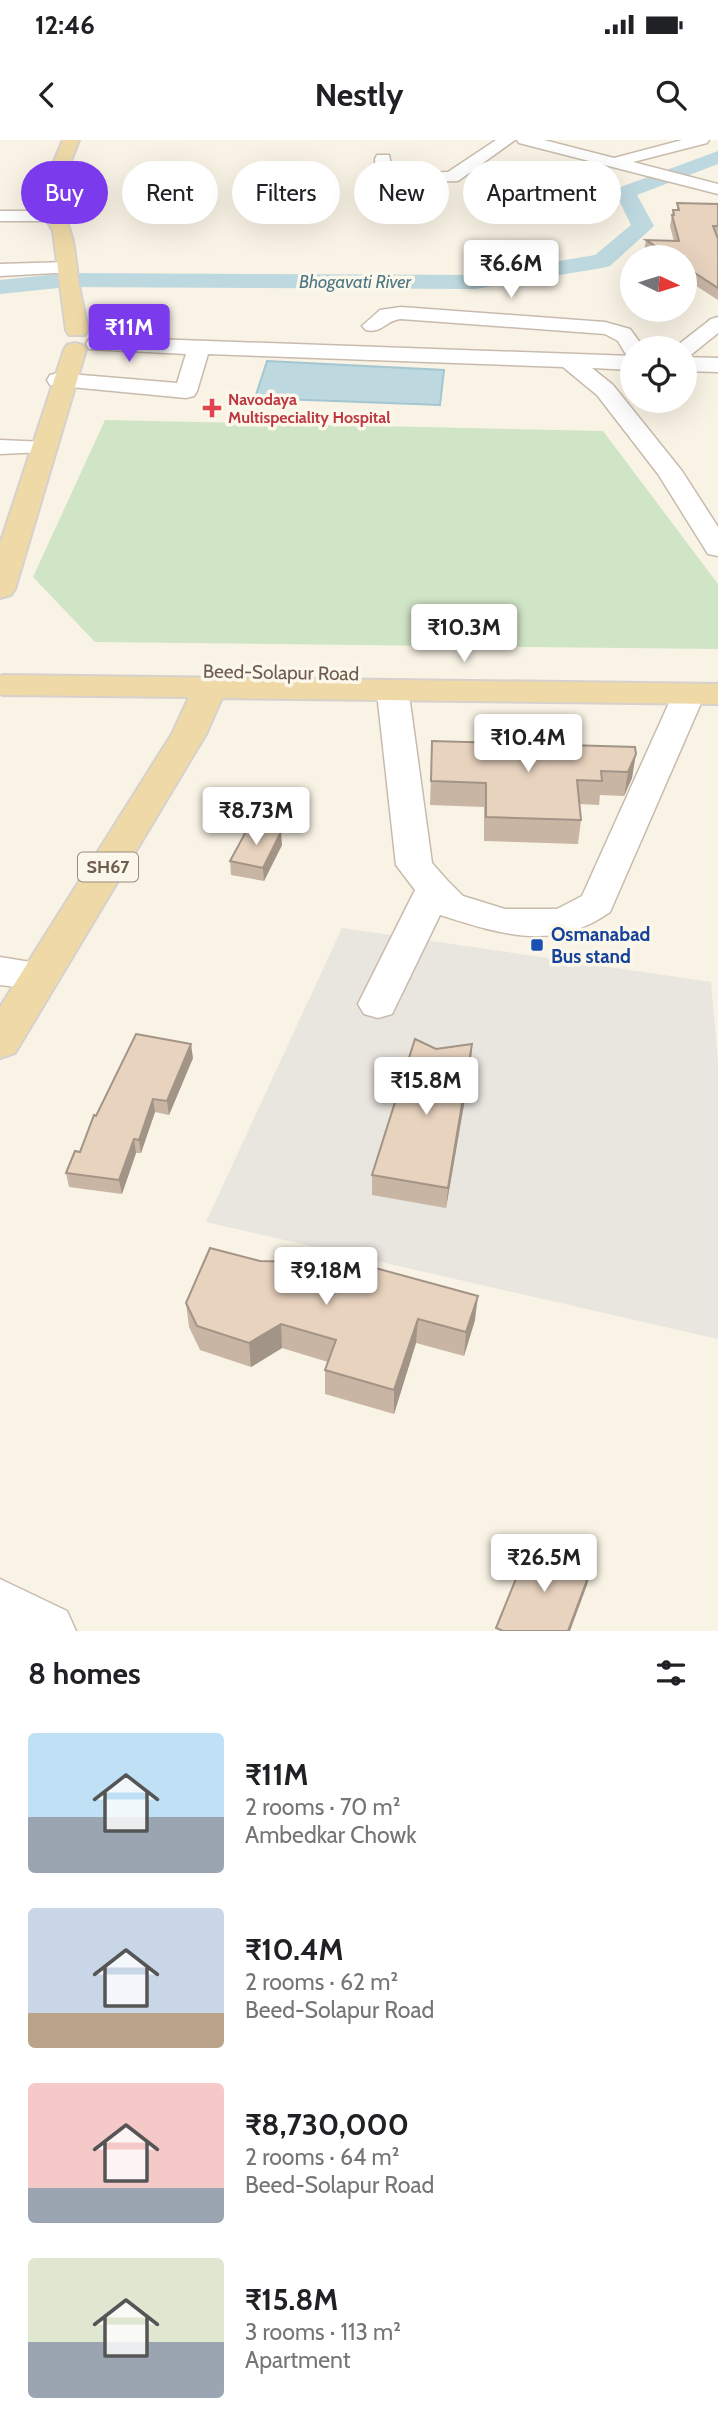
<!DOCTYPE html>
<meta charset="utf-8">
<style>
:root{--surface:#fff;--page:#f6f6f6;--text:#202124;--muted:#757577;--accent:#7c3aed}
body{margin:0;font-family:Cabin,sans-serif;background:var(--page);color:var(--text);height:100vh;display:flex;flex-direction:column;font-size:26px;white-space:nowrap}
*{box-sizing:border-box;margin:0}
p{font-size:23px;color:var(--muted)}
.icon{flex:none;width:38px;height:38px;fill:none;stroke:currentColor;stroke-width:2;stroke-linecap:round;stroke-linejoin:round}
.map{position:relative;height:1491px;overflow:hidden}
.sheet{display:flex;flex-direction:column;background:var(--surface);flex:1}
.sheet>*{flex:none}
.guide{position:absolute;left:21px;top:21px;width:677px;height:63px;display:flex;gap:14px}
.needle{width:46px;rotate:94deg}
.buttons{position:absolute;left:620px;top:105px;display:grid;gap:14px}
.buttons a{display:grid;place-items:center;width:77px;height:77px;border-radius:50%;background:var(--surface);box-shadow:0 7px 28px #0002;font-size:35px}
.price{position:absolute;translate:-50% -60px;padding:0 16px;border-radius:7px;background:#fff;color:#222;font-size:23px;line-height:46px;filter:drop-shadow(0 2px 4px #0008)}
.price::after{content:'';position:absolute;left:50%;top:42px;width:21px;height:16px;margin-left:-10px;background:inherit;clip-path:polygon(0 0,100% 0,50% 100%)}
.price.active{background:var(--accent);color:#fff}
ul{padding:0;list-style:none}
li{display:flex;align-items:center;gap:21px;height:175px;padding:0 28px}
li span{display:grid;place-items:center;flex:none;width:196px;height:140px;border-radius:7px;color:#555}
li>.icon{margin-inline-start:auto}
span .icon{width:84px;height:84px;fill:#fffc;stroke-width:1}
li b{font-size:30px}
h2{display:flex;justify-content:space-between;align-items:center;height:84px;padding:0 28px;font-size:30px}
.chip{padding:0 24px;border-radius:32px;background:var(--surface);box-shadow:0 7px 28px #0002;font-size:24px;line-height:63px}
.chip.active{background:var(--accent);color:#fff}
.status{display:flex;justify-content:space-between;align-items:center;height:49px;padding:0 35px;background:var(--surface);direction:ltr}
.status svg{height:19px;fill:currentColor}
header{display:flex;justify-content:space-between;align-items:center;height:91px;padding:0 28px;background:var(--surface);font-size:32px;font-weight:800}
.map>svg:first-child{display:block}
.industrial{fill:#e9e5df}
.green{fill:#d0e4c6}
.water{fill:#bdd8df;stroke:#a4c6d0;stroke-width:2}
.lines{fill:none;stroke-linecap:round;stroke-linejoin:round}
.river{fill:#bdd8df;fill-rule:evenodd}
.minor-casing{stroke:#c8bbad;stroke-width:3}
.major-casing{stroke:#d6d1cd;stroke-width:4}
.minor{fill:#fff;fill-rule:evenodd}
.major{fill:#efdaa7;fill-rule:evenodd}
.wall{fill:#c8b5a4}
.shaded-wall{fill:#a29486}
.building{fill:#e8d3bf;stroke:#a29486;stroke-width:2}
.health-dot{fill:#e0444e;stroke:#fcf7eb;stroke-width:2.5}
.transit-dot{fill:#1a4fb4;stroke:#fcf7eb;stroke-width:2.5}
.labels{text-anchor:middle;stroke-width:7;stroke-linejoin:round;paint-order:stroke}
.far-health-label{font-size:16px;font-weight:bold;fill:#be3a42;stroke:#fcf7eb;text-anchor:start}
.far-water-label{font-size:18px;font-style:italic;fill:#4e7885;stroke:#fcf7eb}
.shield{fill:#fcf7eb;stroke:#998a7d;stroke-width:2}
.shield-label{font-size:18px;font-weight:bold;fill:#6e5c4e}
.street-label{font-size:19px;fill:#6e5c4e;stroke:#fcf7eb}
.transit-label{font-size:19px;font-weight:bold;fill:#164399;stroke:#fcf7eb;text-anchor:start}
</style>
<div class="status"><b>12:46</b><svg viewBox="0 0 49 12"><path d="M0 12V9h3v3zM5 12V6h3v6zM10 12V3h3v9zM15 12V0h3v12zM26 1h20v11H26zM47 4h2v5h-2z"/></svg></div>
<header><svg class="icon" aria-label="back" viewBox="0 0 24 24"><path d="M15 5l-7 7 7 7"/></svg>Nestly<svg class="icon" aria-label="search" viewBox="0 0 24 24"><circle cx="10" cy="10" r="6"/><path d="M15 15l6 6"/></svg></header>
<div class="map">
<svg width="718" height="1491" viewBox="0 0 718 1491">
<rect width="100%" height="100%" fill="#f9f3e5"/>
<polygon class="industrial" points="342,788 711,842 718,922 718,1199 206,1082"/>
<polygon class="green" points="105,280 603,291 718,444 718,509 95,502 33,437"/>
<polygon class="water" points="267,221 444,230 440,265 255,258"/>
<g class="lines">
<polygon class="river" points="718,11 718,24 637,55 654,86 610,126 602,128 475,149 68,147 0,154 0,140 68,133 475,135 595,115 631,85 615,52 618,48"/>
<g class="minor-casing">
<g id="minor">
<polygon points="496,0 515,0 458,41 385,43 376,38 375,19 377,15 389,15 393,33 448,32"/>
<polygon points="517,0 544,0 614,18 682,0 709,0 707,3 633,22 718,44 718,54 519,3"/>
<polygon points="0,71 58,71 67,76 58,81 0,81"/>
<polygon points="67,122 77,128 74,132 0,136 0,124"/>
<path d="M401 167 605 182 630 189 644 208H632V214L625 213 618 201 605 194 401 179C386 180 382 194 366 190L362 186 380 170Z"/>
<polygon points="718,177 718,193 692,214 684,215 684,208 674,208 711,179"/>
<polygon points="97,197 632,216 632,230 592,228 613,245 682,331 718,387 718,416 708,414 658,334 597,255 563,227 208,214 197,251 194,256 186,258 50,245 47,240 50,235 58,233 177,243 186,214 89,209 86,204 89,199"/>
<polygon points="684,217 718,218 718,232 684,231"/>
<polygon points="0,300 46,302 49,307 46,312 0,314"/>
<path d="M390 541 401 543 410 562 432 723 447 740 463 756 505 769H557L582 756 673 554 678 547 689 545 700 547 705 554 610 772C554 812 500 794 440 775L392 874 378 878 364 874 358 864 415 750 396 725 378 562 374 550 379 543Z"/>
<polygon points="0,817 55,826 61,836 55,846 41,850 0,845"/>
<polygon points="0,1439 67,1471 76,1491 0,1491"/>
</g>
</g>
<g class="major-casing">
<g id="major">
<path d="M63 0H79L55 62C74 87 75 111 78 141 81 157 85 174 88 190L85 195H69L66 190 53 91 37 62Z"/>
<polygon points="75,203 83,205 86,210 15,449 11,455 0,458 0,404 64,210 67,205"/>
<polygon points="3,535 718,544 718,564 222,558 206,594 15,913 0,918 0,867 172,594 189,557 3,555 0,554 0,536"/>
</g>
</g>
<use href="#minor" class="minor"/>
<use href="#major" class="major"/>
</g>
<g class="wall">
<polygon points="677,63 718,64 718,160 684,138 684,117 653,117 644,111 646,100 674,101 670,86 673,70 677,70"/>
<polygon points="432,601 635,607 632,638 624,656 600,655 599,665 579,664 581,680 578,704 484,701 484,667 430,665"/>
<polygon points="282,705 264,741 231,735 230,721"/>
<polygon points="436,909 471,924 446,1068 372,1055 372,1035"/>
<polygon points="193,918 169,975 155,972 141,1013 136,1013 122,1054 69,1047 66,1033 80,1012"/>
<polygon points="186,1163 475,1180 464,1216 416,1203 394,1274 325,1254 325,1230 328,1222 282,1208 251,1227 200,1210 189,1187"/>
</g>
<g class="shaded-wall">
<polygon points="636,614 632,638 624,656 628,632"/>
<polygon points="281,692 282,705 264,741 263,728"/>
<polygon points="191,904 193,918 169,975 167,961"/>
<polygon points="472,904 471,924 446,1068 448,1048"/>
<polygon points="153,959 155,972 141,1013 139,1000"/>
<polygon points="134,999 136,1013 122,1054 119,1040"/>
<polygon points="478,1156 475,1180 464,1216 466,1192"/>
<polygon points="418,1179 416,1203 394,1274 394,1250"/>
<polygon points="281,1184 282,1208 251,1227 249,1203"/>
<polygon points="590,1432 587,1445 570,1491 568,1491"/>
</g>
<g class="building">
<polygon points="677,63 718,64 718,86 713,86 718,99 718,148 684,126 684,117 672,117 646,100 679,101 672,75 674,75 673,70 679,70"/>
<polygon points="432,601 635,607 636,614 628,632 601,631 602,641 577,640 581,680 486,677 486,643 431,641"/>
<polygon points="249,686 281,692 263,728 230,721"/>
<polygon points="136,894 191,904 167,961 153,959 139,1000 134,999 119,1040 66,1033 75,1011 80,1012 94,975 96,976"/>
<polygon points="415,899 436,909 472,904 448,1048 372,1035"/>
<polygon points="210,1108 260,1121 297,1122 302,1108 478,1156 466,1192 418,1179 394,1250 325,1230 336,1200 281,1184 249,1203 197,1186 186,1163"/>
<polygon points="530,1404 590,1432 568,1491 503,1491 496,1488"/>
</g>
<path class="health-dot" d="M208.5 257.5h7v7h7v7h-7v7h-7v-7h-7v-7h7z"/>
<rect class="transit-dot" x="530" y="798" width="14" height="14" rx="3.5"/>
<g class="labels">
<g class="far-health-label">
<text x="228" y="265">Navodaya<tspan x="228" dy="18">Multispeciality Hospital</tspan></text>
</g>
<g class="far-water-label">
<text x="355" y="148">Bhogavati River</text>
</g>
<rect class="shield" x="78" y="712.5" width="60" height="29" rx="5"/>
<g class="shield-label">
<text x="108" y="733">SH67</text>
</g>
<g class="street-label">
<text transform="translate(281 532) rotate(1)" y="7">Beed-Solapur Road</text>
</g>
<g class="transit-label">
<text x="551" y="801">Osmanabad<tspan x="551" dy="22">Bus stand</tspan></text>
</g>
</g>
</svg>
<div class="buttons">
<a><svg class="needle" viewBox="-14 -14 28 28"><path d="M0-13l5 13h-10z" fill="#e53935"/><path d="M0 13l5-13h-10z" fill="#757577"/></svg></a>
<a><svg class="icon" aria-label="locate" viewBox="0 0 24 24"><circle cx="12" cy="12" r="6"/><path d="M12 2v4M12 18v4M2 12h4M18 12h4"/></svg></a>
</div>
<b class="price" style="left:511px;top:160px">₹6.6M</b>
<b class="price active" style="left:129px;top:224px">₹11M</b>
<b class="price" style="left:464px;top:524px">₹10.3M</b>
<b class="price" style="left:528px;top:634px">₹10.4M</b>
<b class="price" style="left:256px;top:707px">₹8.73M</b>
<b class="price" style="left:426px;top:977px">₹15.8M</b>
<b class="price" style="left:326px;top:1167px">₹9.18M</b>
<b class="price" style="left:544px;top:1454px">₹26.5M</b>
<div class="guide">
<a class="chip active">Buy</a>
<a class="chip">Rent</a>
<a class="chip">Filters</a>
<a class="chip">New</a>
<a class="chip">Apartment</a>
</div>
</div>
<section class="sheet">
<h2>8 homes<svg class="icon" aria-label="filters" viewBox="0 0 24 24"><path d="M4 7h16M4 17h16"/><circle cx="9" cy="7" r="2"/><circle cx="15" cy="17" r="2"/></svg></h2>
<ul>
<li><span style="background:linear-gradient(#bfe0f5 60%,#9aa5b1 0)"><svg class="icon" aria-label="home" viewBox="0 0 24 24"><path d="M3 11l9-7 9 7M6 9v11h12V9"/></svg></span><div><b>₹11M</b><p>2 rooms · 70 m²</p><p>Ambedkar Chowk</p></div></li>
<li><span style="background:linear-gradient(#c9d6e8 75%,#b9a48a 0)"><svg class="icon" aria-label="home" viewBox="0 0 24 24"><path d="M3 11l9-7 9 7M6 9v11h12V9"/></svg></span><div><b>₹10.4M</b><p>2 rooms · 62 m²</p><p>Beed-Solapur Road</p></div></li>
<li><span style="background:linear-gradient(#f6c9c9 75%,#9aa5b1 0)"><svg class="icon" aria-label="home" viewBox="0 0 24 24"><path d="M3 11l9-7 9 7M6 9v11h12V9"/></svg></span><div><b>₹8,730,000</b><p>2 rooms · 64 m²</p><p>Beed-Solapur Road</p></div></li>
<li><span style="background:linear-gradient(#dfe7d0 60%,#9aa5b1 0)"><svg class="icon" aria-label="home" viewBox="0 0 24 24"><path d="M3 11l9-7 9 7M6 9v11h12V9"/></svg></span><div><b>₹15.8M</b><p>3 rooms · 113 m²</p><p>Apartment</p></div></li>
</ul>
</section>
